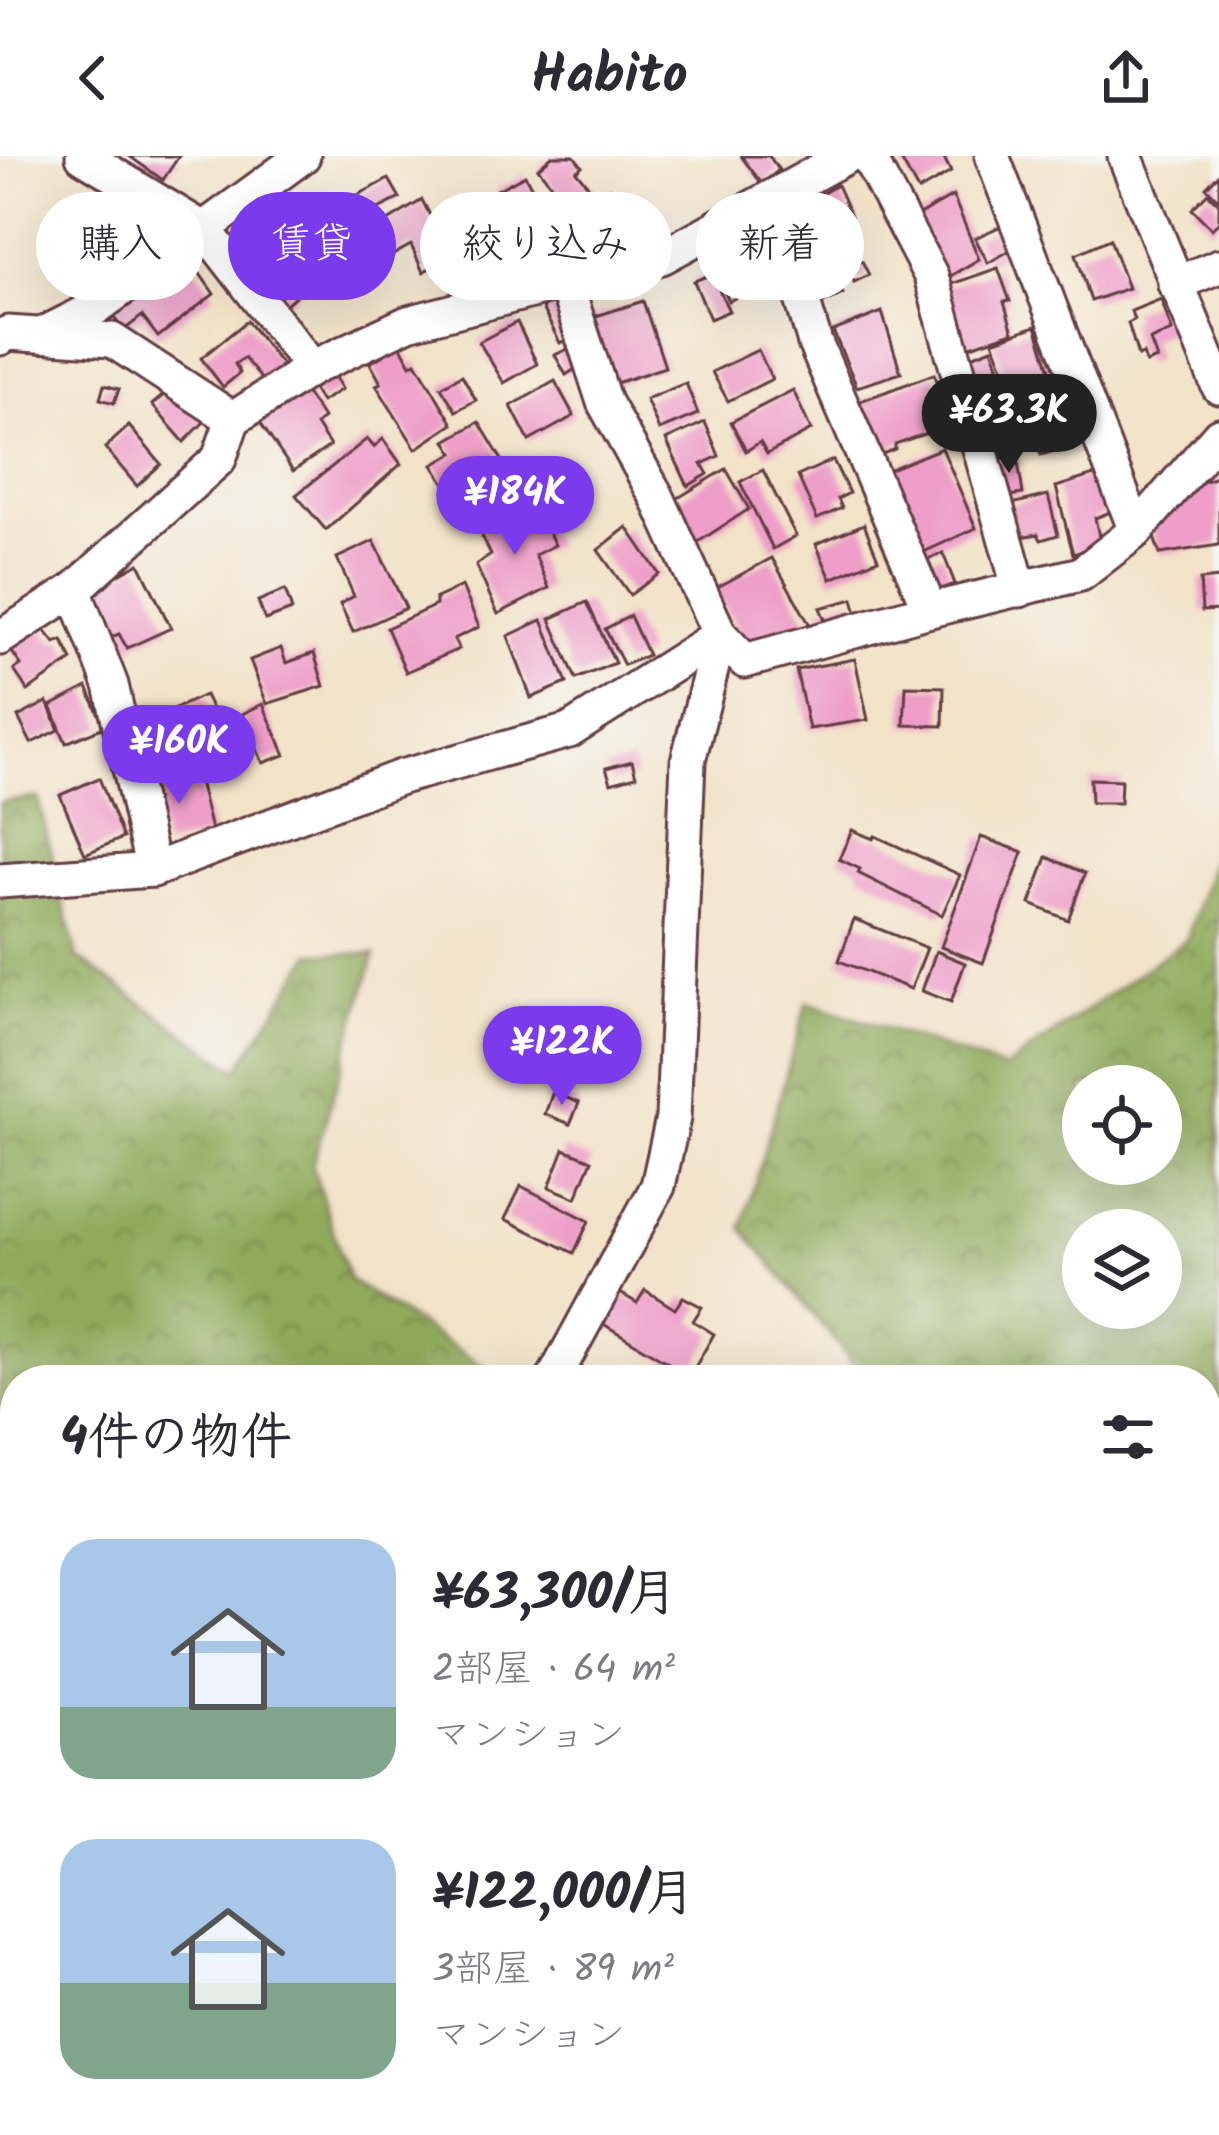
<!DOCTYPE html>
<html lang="ja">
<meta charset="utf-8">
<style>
:root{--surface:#fff;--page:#f2f2f3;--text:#2b2b33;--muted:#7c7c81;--accent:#7c3aed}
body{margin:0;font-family:Kalam,"Klee One",sans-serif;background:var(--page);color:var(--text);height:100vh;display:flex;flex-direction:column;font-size:45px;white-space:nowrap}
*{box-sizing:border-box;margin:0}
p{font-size:39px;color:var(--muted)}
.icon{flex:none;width:66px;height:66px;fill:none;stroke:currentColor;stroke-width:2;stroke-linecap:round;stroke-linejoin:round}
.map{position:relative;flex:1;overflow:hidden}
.details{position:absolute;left:0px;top:1209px;width:1221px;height:771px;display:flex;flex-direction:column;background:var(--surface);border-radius:48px 48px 0 0;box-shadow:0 12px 48px #0002}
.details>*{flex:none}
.top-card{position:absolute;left:36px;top:36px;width:1149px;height:108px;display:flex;gap:24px}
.controls{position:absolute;left:1062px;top:909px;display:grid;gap:24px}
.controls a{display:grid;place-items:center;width:120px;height:120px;border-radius:50%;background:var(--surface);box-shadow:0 12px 48px #0002;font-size:60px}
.price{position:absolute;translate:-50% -102px;padding:0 27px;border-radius:42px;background:var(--accent);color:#fff;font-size:39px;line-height:78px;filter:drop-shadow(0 3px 6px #0008)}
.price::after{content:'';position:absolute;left:50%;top:72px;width:36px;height:27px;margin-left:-18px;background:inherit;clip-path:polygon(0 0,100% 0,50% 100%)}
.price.current{background:#222;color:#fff}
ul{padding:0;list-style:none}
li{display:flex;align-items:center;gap:36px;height:300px;padding:0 60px}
li span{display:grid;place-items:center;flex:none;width:336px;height:240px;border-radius:36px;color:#555}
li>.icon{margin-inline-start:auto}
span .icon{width:144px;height:144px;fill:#fffc;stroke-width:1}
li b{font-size:51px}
h2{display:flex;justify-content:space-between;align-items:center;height:144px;padding:0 60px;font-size:51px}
.pill{padding:0 42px;border-radius:54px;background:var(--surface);box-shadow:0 12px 48px #0002;font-size:42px;line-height:108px}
.pill.current{background:var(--accent);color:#fff}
header{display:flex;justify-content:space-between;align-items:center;height:156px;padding:0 60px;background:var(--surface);font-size:54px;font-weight:600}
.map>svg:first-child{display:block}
.forest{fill:url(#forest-crowns);stroke:#6d6443;stroke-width:3;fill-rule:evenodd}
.building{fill:#ee9ec8}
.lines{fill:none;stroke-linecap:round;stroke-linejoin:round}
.minor-casing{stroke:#633c43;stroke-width:39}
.minor{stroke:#fff;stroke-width:33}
</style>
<header><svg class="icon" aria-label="back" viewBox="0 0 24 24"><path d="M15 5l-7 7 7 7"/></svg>Habito<svg class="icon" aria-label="share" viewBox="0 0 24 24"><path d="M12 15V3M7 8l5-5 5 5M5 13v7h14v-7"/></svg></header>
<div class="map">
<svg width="1219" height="1979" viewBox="0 0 1219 1979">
<defs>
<pattern id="forest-crowns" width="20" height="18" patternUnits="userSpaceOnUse" patternTransform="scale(3)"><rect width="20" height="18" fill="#90aa5b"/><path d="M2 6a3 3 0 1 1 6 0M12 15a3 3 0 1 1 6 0" fill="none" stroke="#788a4b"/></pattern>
</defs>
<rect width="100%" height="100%" fill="#f6f6f2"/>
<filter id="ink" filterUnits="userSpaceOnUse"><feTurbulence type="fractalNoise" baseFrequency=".00833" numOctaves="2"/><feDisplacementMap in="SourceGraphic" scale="24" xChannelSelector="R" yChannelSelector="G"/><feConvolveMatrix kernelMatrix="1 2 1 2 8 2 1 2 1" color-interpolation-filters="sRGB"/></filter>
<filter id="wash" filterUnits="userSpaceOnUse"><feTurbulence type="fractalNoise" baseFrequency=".004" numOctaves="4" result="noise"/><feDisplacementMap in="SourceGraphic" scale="48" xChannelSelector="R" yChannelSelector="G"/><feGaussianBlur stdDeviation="2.7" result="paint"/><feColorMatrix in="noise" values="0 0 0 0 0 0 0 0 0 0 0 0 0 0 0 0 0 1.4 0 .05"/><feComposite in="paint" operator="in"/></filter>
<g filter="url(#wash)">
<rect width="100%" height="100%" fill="#f2e2c8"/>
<path class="forest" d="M38 642 77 801 237 914 312 797 375 798 312 1010 349 1124 505 1224H15V1965H1206V1224H867L742 1072 807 846 1004 913 1187 783 1219 681V1979H0V646ZM1083 930H1161V1008H1083ZM1083 1074H1161V1152H1083Z"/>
<g id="blocks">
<g class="building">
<polygon points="129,0 179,0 163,24"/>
<polygon points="552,0 574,0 582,10 576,15 599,43 610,32 621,47 589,77 538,12"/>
<polygon points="741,0 769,0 779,14 762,28"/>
<polygon points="899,0 943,0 951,16 918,35"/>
<polygon points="1219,18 1219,44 1206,31"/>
<polygon points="525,19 555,76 524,89 497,34"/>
<polygon points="389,23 400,42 364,60 354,41"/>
<polygon points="837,29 851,60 814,83 821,104 836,99 839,110 834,113 843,138 817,150 780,62"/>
<polygon points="1208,37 1219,48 1219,66 1212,73 1192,53"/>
<polygon points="953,40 979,103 940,126 912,63"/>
<polygon points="422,44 451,99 423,116 411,89 391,100 375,73"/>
<polygon points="277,64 313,110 302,120 308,129 285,149 253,109 258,104 236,79 250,67 258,78"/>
<polygon points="1010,66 1021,88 988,107 975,82"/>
<polygon points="752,72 777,121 729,145 708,102 721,94 718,88"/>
<polygon points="1110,83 1128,132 1091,145 1076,98"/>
<polygon points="184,95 214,138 158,181 142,160 124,174 109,153"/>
<polygon points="862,105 869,119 854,126 847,112"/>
<polygon points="998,112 1010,145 1004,146 1013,176 962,193 943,131"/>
<polygon points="712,118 729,155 710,163 694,125"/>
<polygon points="560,142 573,180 560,187 542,152"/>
<polygon points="1161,143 1172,175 1150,184 1157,203 1146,207 1143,198 1138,200 1128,167 1134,164 1131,155"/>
<polygon points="643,145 665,211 613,228 590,162"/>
<polygon points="882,156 901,217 857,231 833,175"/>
<polygon points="247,165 282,209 263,225 244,202 235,208 240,217 223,231 201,202"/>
<polygon points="517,166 537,208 504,227 479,186"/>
<polygon points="1036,170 1055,230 1015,243 993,185"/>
<polygon points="400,189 411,209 416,206 453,268 416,293 376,229 381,227 370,207"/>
<polygon points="572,191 581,209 566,219 555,199"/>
<polygon points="992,192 1012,251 983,261 964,203"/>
<polygon points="758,194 772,223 728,245 712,216"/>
<polygon points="331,214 342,233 321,246 309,227"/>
<polygon points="934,218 948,251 939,256 944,271 895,288 895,293 875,301 852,248"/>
<polygon points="462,219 476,244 456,255 441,231"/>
<polygon points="555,225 574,260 529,285 511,250"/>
<polygon points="686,227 698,258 659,274 646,243"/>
<polygon points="104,229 119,233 114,247 100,243"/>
<polygon points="793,234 811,274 767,298 760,286 746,295 731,266"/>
<polygon points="168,235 207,263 184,286 152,249"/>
<polygon points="305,236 323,262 316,269 330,290 293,315 259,265"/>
<polygon points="1065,255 1074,289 1041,299 1030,265"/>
<polygon points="479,266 502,304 451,337 433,309 454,297 446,285"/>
<polygon points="705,266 719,300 702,308 708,318 688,330 666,284"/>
<polygon points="1004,268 1011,297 996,302 987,272"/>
<polygon points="129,270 161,308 137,330 105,292"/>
<polygon points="367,283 374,291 383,283 401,308 326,374 296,339"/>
<polygon points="942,292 976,372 915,400 878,318"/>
<polygon points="1017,299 1023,338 1002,341 994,304"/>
<polygon points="833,304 849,337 838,343 842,352 817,363 798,320"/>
<polygon points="726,313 749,353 692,390 668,348"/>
<polygon points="763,314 796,380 773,393 740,326"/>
<polygon points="1100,317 1113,355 1095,362 1101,390 1073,398 1056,331"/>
<polygon points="1219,320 1219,389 1160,398 1152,376 1188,331"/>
<polygon points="1048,339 1058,379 1041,384 1038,378 1015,382 1008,349"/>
<polygon points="534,347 555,389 535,399 549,432 498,458 476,409 491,399 479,374"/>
<polygon points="864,368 878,403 831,423 816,388"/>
<polygon points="627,371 659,418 630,439 598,394"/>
<polygon points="374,385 406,452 353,476 340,448 354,440 337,402"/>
<polygon points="943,397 955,428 932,437 918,407"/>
<polygon points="772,402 811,471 745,486 714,433"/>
<polygon points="139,407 171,472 127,492 119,478 105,484 87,436"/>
<polygon points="1219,422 1219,454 1202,455 1200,424"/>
<polygon points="462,430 479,471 454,483 459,493 406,516 387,472 436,449 436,442"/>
<polygon points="285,434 292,454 265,464 258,445"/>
<polygon points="853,443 858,461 827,468 820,452"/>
<polygon points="587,446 615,507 576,523 550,463"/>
<polygon points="630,460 648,499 624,509 605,473"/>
<polygon points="542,464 567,527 531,542 508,480"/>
<polygon points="39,467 55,487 62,484 72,504 28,535 14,514 21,509 8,490"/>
<polygon points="281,492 286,507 314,497 324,530 267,548 250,504"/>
<polygon points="855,503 868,564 809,573 796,514"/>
<polygon points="906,530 944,531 943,570 904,569"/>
<polygon points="87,531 104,571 66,587 51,550"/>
<polygon points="205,539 223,577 164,601 152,563"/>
<polygon points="47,546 59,574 31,587 18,561"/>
<polygon points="263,548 285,599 263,607 242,558"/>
<polygon points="632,605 636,620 611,627 606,612"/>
<polygon points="178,609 185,625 198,621 212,678 164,690 149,619"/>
<polygon points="99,622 123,682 85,698 60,639"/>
<polygon points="1090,623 1121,624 1120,647 1091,647"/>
<polygon points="852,674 873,683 875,680 960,719 942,759 858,717 860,713 839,703"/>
<polygon points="981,681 1023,696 983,807 941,791"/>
<polygon points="1047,701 1085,717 1068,764 1030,748"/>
<polygon points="854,763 927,792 911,833 839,805"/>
<polygon points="936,795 965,807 951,846 922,835"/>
<polygon points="553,936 579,947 570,968 545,958"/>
<polygon points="564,993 592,1004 576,1042 549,1031"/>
<polygon points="521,1030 589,1065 574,1097 505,1063"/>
<polygon points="645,1134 675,1153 683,1141 702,1151 693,1165 714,1178 690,1220 600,1166 617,1135 637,1147"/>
<polygon points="1025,1965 1073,1965 1067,1979 1019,1979"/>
</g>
</g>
</g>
<g filter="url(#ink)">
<use href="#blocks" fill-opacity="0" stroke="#633c43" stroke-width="3"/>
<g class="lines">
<g class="minor-casing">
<g id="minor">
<polyline points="83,0 205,74 312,212"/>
<polyline points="868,0 931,120 1020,434"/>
<polyline points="992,0 1136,375"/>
<polyline points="1125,0 1219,231"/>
<polyline points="761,49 796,122 815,187 930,454"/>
<polyline points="565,126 604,246 657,341 720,479 745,505 930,454 1081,418 1136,375 1219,279"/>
<polyline points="1175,128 1219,110"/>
<polyline points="42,179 97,151 303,0"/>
<polyline points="0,182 8,177 112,184 233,263"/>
<polyline points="74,434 111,529 153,714"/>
<polyline points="0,482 74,434 219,303 233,263 312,212 408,167 662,101 847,0"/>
<polyline points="0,725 153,714 401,621 569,575 720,479"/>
<polyline points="553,1224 658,1030 673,962 688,605 720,479"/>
<polyline points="842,1979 847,1965"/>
</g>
</g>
<use href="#minor" class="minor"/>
</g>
</g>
</svg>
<div class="controls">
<a><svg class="icon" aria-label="locate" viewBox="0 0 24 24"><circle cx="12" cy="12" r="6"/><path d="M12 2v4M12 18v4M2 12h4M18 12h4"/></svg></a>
<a><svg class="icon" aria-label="layers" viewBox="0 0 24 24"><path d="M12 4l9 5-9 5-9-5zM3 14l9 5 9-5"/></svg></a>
</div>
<b class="price current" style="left:1009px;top:320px">¥63.3K</b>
<b class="price" style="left:515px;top:402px">¥184K</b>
<b class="price" style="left:179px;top:651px">¥160K</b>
<b class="price" style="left:562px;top:952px">¥122K</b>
<div class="top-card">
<a class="pill">購入</a>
<a class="pill current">賃貸</a>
<a class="pill">絞り込み</a>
<a class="pill">新着</a>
</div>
<section class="details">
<h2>4件の物件<svg class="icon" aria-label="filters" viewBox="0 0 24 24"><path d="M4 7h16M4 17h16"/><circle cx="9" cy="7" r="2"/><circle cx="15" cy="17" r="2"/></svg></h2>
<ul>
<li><span style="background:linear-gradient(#a9c7e8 70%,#7fa58c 0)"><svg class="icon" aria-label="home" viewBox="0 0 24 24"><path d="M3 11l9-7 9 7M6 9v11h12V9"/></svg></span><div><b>¥63,300/月</b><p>2部屋 · 64 m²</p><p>マンション</p></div></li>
<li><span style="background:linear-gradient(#a9c7e8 60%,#7fa58c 0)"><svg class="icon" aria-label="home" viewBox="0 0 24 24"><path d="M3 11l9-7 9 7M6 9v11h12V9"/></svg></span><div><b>¥122,000/月</b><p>3部屋 · 89 m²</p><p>マンション</p></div></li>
</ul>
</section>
</div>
